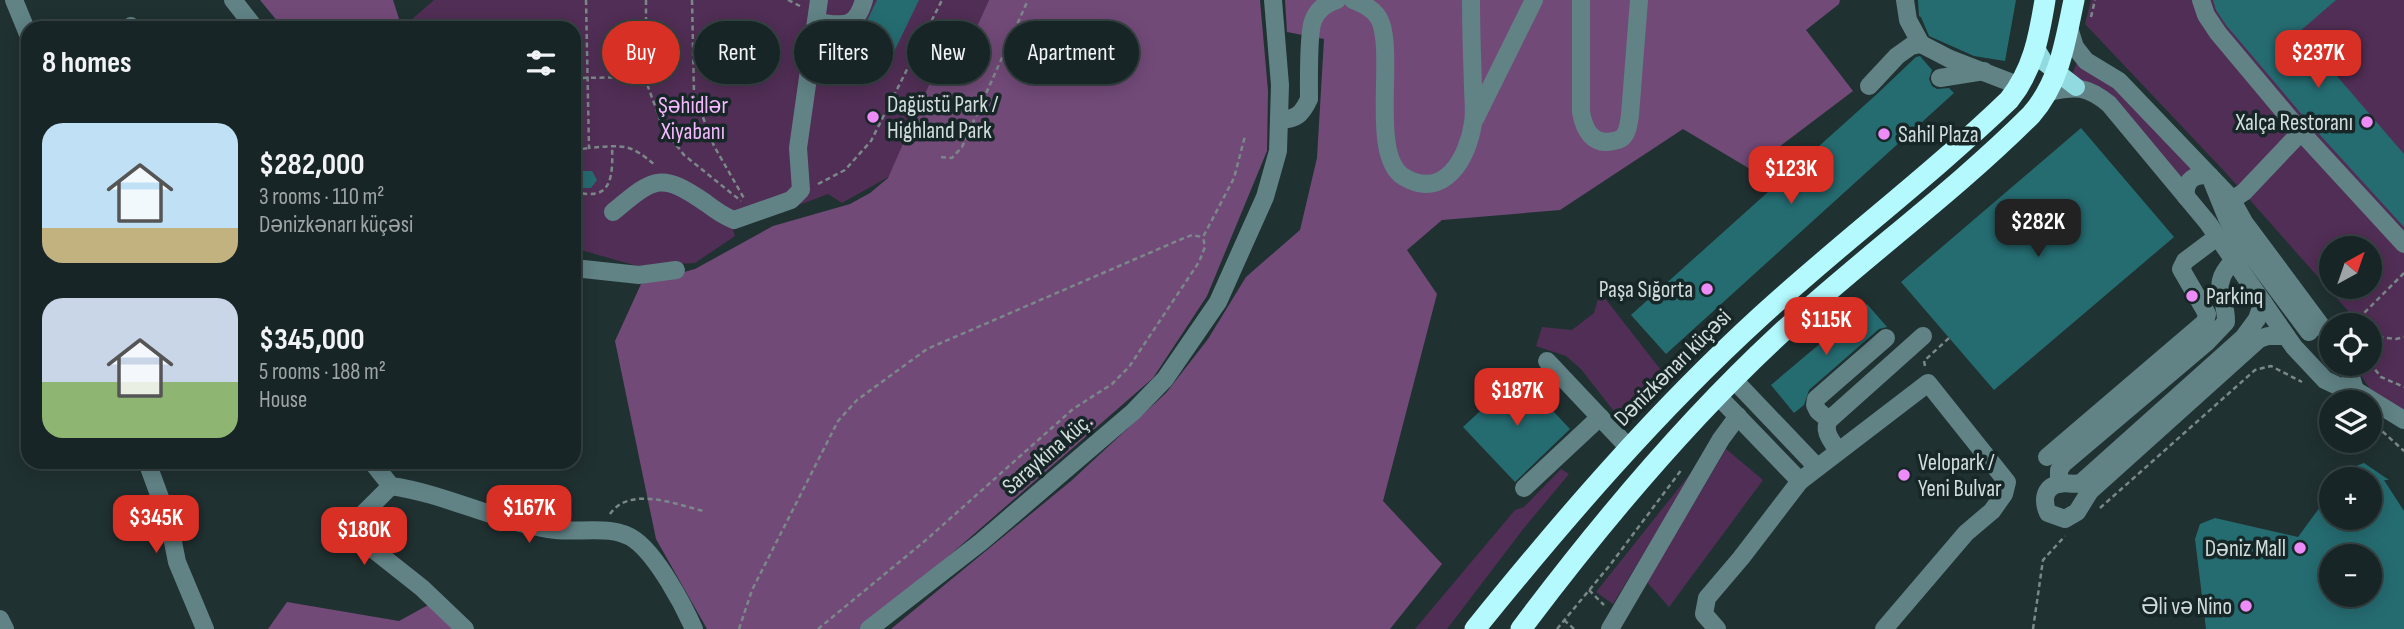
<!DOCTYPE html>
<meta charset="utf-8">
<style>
:root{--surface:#182526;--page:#253132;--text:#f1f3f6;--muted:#9fa5a7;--line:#364243;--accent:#d93025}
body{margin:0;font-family:"Sofia Sans Condensed",sans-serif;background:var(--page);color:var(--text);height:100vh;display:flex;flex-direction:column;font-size:26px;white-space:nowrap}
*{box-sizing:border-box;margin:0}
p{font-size:23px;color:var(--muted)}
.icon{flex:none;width:38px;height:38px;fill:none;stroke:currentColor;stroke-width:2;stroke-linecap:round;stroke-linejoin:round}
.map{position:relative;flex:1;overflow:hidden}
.details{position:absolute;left:21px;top:21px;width:560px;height:448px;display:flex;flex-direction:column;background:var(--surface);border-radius:21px;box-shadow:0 4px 18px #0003,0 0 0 2px var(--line)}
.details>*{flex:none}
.guide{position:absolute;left:602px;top:21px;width:665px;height:63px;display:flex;gap:14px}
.needle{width:46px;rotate:40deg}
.fabs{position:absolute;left:2319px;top:236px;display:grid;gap:14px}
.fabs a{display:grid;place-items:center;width:63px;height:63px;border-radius:50%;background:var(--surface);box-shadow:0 4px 18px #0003,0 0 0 2px var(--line);font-size:35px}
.price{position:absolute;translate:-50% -60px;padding:0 16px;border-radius:14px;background:var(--accent);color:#fff;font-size:23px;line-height:46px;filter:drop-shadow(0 2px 4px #0008)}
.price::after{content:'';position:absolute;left:50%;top:42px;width:21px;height:16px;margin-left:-10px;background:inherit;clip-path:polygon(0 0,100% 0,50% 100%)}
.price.on{background:#222;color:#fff}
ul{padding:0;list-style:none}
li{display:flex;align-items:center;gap:21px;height:175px;padding:0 21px}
li span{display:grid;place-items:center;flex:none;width:196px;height:140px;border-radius:21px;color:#555}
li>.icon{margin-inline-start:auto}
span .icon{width:84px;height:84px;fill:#fffc;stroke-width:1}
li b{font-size:30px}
h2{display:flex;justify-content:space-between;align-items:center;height:84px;padding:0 21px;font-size:30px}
.chip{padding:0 24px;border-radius:32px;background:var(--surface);box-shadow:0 4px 18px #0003,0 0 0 2px var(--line);font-size:24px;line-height:63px}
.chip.on{background:var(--accent);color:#fff}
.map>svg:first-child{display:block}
.green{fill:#512e55;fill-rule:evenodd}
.forest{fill:#724a78}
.building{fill:#256c71;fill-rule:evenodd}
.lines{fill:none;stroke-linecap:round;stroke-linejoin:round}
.path{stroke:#7b8889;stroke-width:2.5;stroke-dasharray:5 3.5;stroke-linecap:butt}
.minor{stroke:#618386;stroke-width:18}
.major{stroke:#90dae0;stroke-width:18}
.highway{stroke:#b3f9fe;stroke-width:21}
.poi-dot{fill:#ed8cf9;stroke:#172728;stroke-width:2.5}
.labels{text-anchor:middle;stroke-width:7;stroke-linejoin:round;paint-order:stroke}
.poi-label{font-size:23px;fill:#d2dcdc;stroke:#172728;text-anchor:start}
.park-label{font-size:23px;fill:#f6b8fe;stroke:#172728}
.street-label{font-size:23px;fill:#d2dcdc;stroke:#172728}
</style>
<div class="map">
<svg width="2404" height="629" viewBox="0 0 2404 629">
<rect width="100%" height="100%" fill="#203132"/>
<g class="green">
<polygon points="434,0 989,0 955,75 899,171 842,203 828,194 733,230 735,236 695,263 637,266 574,248 574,28 402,28"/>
<path d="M2091 0H2404V412L2370 389 2353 364H2370V326L2334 325 2349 312 2226 173 2085 24ZM2331 248H2370V287H2331Z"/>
<polygon points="2076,64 2099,72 2194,169 2180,181 2096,88 2072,76"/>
<polygon points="1600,292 1664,374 1616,414 1581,369 1566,356 1536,346 1542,327 1572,330 1594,313"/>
<polygon points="1726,449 1763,480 1669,607 1647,582"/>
<polygon points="1698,464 1613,604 1596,592"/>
<polygon points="1561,469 1569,474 1524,528 1447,629 1415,629 1515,510 1524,507"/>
</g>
<g class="forest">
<polygon points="260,0 393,0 402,28 283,28"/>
<polygon points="989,0 1260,0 1268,91 1267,151 1207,296 1153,378 865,629 707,629 656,539 615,341 641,284 695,269 773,226 850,204 870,193 888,178 929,85 955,75"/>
<polygon points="1285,0 1840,0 1839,4 1806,30 1853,91 1750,169 1683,129 1560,210 1442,220 1407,250 1437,294 1383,501 1442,564 1390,629 891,629 1071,481 1166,393 1208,339 1246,277 1300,230 1317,158 1324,39 1287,32"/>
<polygon points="287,602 399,621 430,604 453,629 268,629"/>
</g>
<g class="building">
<polygon points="877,0 919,0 889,62 833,57 833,36 848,35 863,29"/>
<polygon points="1918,0 2016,0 2005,61 1974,56 1929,36 1921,17 1919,16"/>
<polygon points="2213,0 2336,0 2299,32 2404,154 2404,227 2310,124 2226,25 2216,10"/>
<polygon points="1920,56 1932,70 1929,79 1932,86 1937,89 1949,88 1954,93 1666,354 1631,315 1877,94 1916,57"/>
<polygon points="2081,128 2174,237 1994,390 1901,282"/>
<polygon points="582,171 592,171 597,180 591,188 580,188 576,180"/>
<polygon points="1867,304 1887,327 1879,329 1809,390 1804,405 1794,413 1771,385"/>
<polygon points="1519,375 1570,429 1515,482 1463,427"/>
<path d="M2364 463 2389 480H2384L2404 511V629H2206L2195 539 2200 524 2215 518 2298 537 2331 492V518H2370V480L2325 478ZM2331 556H2370V595H2331Z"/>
</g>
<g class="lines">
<g class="path">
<path d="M586 0 589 148C623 145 630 143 656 166"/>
<polyline points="646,0 646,81 663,128 684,155 741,201"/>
<polyline points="692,0 694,94 714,146 745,200"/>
<polyline points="788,0 800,6"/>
<polyline points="2091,17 2095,0"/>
<polyline points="574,78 646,77"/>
<polyline points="574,150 589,148"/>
<polyline points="941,157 952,158 962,147 1028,0"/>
<polyline points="818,184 845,170 871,141 942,0"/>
<path d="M574 191C613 204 613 174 612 146"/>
<polyline points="2354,326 2363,314 2404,273"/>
<polyline points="2370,336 2396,339 2404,337"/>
<polyline points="2370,363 2381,377 2404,387"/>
<polyline points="1925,366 1924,361 1949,338"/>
<polyline points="2370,420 2404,451"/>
<polyline points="2100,508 2255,370 2271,366 2302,382"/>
<path d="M610 514C630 485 677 505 704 511"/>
<polyline points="1589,590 1604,605"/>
<polyline points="1564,620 1574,629"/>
<polyline points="739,629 752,590 838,421 857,400 927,349 1184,238 1192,235 1202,237"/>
<polyline points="818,629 926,540 1073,409 1112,384 1129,367 1199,262 1205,247 1203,237 1234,178 1245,136"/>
<polyline points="1557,629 1610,565 1682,469"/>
<polyline points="2033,629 2043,560 2065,536"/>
</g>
<g class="minor">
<polyline points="14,0 28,34"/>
<polyline points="233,0 255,28"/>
<path d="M1353 0C1364 4 1377 11 1381 23 1394 60 1370 157 1404 177 1444 201 1468 158 1473 123 1475 112 1473 98 1473 86 1472 57 1471 29 1471 0"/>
<path d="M1581 0V112C1584 129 1592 146 1613 141 1615 141 1622 139 1623 137 1628 132 1629 122 1630 115L1639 0"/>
<polyline points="1905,0 1908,20 1921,44"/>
<polyline points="2201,0 2206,15 2218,33 2301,132"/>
<path d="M816 22C842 25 855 31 864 0"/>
<polyline points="131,26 132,28"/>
<polyline points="2069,28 2075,47 2086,61 2119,81 2230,197 2244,222 2331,339"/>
<polyline points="1940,78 1984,71"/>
<polyline points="1869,86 1897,56 1911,46 1921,44 1950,59 2020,86"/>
<path d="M2049 92C2076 86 2087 86 2109 104L2208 223 2294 347 2325 380 2340 387 2355 390 2404 420"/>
<polyline points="1475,119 1534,0"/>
<path d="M1280 120C1297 119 1302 114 1309 99 1309 82 1308 33 1313 21 1317 10 1326 3 1337 0"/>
<path d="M2186 197C2184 180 2195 173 2210 176L2227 218 2235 233 2309 332"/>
<polyline points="2232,200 2244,192 2301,132 2404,244"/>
<path d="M613 212C654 178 660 171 706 203 715 210 723 216 734 220L791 200 801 190 798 148 819 0"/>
<polyline points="574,268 639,275 676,270"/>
<path d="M2263 302 2257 319 2243 338 2081 483C2073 485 2066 482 2058 484 2043 488 2043 502 2048 513L2065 519 2077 512 2090 491 2259 339 2268 336H2286"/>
<polyline points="1547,361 1629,448"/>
<polyline points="2347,364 2355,390"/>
<polyline points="1734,380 1817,467"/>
<polyline points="1718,396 1800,481"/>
<polyline points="1829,420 1818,411 1815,405 1816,399 1886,338"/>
<path d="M1838 451C1832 441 1822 431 1829 420L1923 336"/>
<polyline points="2047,457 2205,322 2207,314 2181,269 2185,261 2217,237"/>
<polyline points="147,462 169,522 177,562 205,629"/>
<path d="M372 462 391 486C447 494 499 523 556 530 581 533 613 524 635 540 657 556 683 604 694 629"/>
<path d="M2059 484V470L2063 464 2206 343 2226 322C2226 291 2209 286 2234 260"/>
<polyline points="391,486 360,517 361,534 369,546 422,588 465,629"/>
<polyline points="1524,488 1600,417"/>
<polyline points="0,619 5,629"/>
<polyline points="869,629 981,542 1133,412 1165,379 1218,302 1265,197 1278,151 1280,85 1273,0"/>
<polyline points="1610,629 1721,439 1738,416"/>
<polyline points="1717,629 1704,614 1707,598 1741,558 1800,481 1928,383 2007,482 2004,494 1992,511 1966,533 1884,629"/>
</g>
<polyline class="major" points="2035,47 2044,62 2076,87"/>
<g class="highway">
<path d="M1475 629C1564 519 1656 412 1761 316 1842 242 1930 176 2009 100 2033 70 2039 37 2045 0"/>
<path d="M1521 629C1599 525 1684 423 1779 335 1861 259 1952 194 2031 115 2060 82 2065 42 2074 0"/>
</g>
</g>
<g class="poi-dot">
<circle cx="873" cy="117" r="7"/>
<circle cx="2367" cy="122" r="7"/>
<circle cx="1884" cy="134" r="7"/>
<circle cx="1707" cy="289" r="7"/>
<circle cx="2192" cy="296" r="7"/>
<circle cx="1904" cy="475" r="7"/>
<circle cx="2300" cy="548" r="7"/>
<circle cx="2246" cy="606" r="7"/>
</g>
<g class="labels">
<g class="poi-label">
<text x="887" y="112">Dağüstü Park /<tspan x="887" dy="26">Highland Park</tspan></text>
<text x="2353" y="130" text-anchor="end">Xalça Restoranı</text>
<text x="1898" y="142">Sahil Plaza</text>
<text x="1693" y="297" text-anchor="end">Paşa Sığorta</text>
<text x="2206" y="304">Parkinq</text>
<text x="1918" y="470">Velopark /<tspan x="1918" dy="26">Yeni Bulvar</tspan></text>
<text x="2286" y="556" text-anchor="end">Dəniz Mall</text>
<text x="2232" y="614" text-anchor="end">Əli və Nino</text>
</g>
<g class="park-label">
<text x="693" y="113">Şəhidlər<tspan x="693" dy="26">Xiyabanı</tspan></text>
</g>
<g class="street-label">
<text transform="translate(1672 367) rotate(-45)" y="8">Dənizkənarı küçəsi</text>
<text transform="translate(1047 453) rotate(-41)" y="8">Saraykina küç.</text>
</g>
</g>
</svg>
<div class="fabs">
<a><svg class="needle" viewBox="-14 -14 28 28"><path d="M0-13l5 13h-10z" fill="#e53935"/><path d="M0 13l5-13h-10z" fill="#9fa5a7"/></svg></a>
<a><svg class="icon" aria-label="locate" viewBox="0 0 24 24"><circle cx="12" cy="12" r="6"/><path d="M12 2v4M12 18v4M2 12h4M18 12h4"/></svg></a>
<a><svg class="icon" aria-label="layers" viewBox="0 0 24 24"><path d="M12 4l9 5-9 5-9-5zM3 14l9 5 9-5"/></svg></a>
<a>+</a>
<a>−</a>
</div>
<b class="price" style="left:2318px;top:90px">$237K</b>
<b class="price" style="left:1791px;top:206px">$123K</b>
<b class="price on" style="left:2038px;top:259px">$282K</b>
<b class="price" style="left:1826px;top:357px">$115K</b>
<b class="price" style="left:1517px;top:428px">$187K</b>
<b class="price" style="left:529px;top:545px">$167K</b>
<b class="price" style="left:156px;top:555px">$345K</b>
<b class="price" style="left:364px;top:567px">$180K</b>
<div class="guide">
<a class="chip on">Buy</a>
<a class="chip">Rent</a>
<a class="chip">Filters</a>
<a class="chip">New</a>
<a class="chip">Apartment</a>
</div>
<section class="details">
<h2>8 homes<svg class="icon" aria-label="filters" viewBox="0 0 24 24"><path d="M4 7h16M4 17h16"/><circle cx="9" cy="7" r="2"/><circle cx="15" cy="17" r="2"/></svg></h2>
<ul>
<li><span style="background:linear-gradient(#bfe0f5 75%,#c2b280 0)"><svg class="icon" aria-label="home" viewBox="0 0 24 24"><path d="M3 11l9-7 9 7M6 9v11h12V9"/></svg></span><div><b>$282,000</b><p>3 rooms · 110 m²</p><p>Dənizkənarı küçəsi</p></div></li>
<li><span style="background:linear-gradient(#c9d6e8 60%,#8fb573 0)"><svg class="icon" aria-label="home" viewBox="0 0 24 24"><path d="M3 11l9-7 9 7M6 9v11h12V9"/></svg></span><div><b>$345,000</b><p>5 rooms · 188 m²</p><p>House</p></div></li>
</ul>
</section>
</div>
